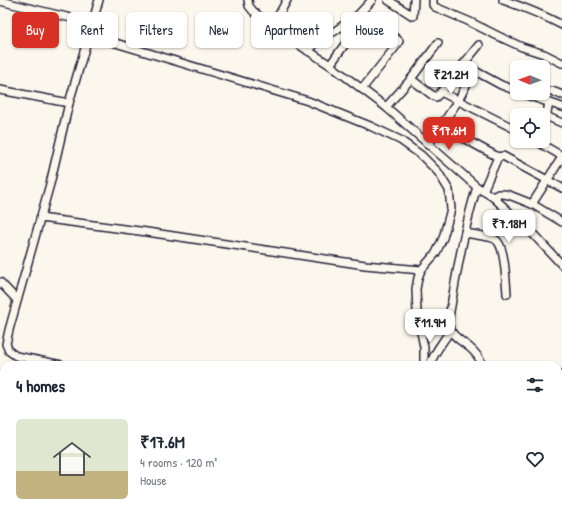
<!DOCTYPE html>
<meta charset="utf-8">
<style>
:root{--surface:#fff;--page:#f6f6f7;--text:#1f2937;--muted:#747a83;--accent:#d93025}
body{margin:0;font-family:"Patrick Hand",sans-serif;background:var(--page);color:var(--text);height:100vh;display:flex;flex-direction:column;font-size:15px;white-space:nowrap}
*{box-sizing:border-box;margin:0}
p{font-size:13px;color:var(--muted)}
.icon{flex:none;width:22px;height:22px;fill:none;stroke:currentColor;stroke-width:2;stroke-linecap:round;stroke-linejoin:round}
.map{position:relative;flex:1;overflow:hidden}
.sheet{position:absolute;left:0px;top:361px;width:562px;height:156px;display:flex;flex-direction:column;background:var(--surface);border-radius:12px 12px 0 0;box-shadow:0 1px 3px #0004}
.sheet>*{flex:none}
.guide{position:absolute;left:12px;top:12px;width:538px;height:36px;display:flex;gap:8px}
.needle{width:26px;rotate:271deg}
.controls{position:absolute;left:510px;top:60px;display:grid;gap:8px}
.controls a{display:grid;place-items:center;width:40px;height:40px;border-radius:6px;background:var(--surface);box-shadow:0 1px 3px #0004;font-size:20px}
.price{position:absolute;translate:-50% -34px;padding:0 9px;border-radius:8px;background:#fff;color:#222;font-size:13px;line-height:26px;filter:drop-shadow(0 1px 2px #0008)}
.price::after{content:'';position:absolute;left:50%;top:24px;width:12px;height:9px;margin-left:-6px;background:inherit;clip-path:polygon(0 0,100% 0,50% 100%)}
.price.current{background:var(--accent);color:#fff}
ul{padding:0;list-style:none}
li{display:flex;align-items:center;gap:12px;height:100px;padding:0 16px}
li span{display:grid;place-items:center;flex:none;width:112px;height:80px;border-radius:6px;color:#555}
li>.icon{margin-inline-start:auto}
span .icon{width:48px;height:48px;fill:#fffc;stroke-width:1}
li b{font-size:17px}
h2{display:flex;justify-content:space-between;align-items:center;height:48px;padding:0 16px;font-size:17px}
.pill{padding:0 14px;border-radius:6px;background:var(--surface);box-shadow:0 1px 3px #0004;font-size:14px;line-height:36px}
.pill.current{background:var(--accent);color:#fff}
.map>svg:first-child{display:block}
.green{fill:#9ae3b2;stroke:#5e8276}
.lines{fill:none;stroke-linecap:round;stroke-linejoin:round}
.minor-casing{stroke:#22223b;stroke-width:10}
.minor{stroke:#fbf7ec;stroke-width:7}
</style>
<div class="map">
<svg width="562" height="517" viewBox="0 0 562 517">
<rect width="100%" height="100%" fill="#fbf7ec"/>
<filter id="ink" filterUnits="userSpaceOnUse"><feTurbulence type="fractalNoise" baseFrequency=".025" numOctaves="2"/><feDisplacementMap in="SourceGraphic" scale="8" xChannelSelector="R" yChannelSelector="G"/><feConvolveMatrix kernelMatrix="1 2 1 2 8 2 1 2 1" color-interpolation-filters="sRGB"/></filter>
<g filter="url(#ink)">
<polygon class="green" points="200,513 273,513 272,517 199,517"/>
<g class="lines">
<g class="minor-casing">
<g id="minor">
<path d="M248 0 249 6 253 11 272 27 330 65 386 107 477 187C463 231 456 278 448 323 450 335 460 340 469 347 475 352 480 358 482 365"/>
<polyline points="388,0 413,16 414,0"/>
<polyline points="433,0 433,5 435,7 468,21 498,36 522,47 544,54 562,63"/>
<path d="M503 0C523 7 543 15 562 25"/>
<polyline points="0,1 92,23"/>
<polyline points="272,27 287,0"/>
<polyline points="89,35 308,101 370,126 400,140 421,155 438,172 449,190 451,209 443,238 436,253 421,270 418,278 416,289 417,312 424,347 424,365"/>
<polyline points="308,51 321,38 335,31 359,14 372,0"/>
<path d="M330 65 363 19C374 21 388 33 398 40L399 41 397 45 362 89"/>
<polyline points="411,79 432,95 436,97 441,92 479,45"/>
<polyline points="0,90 69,103"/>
<polyline points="552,91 562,95"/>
<polyline points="441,92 517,130"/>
<polyline points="521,93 562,107"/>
<polyline points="549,103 547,113 548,117 562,123"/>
<polyline points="386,107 411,79 438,43"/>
<polyline points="441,126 498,157"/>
<polyline points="536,141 562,156"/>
<polyline points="428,145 458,101 473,72 475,71 501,85 517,91"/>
<polyline points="477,187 493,197 534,235 562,265"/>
<polyline points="483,191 498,157 503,156 562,188"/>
<polyline points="493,197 498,194 503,194 509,195 532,204 562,222"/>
<polyline points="532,204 562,157"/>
<polyline points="40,218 147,232 365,265 421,270"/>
<path d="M465 233 489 237C493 238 496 239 498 242 505 250 506 282 507 294"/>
<polyline points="0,282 17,300"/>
<polyline points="62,365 16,356 9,351 6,344 9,330 50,184 69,103 99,0"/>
<path d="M430 365C434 352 443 342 450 331"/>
<polyline points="559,386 562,375"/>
<polyline points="0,413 4,411"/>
<polyline points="558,443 562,444"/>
<polyline points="19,517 19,513"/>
<polyline points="112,517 113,513"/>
<polyline points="182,517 183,513"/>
<polyline points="276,517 276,513"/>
<polyline points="317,517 317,513"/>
<polyline points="368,517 370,513"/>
<polyline points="494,517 495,513"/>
</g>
</g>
<use href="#minor" class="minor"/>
</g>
</g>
</svg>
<div class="controls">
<a><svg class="needle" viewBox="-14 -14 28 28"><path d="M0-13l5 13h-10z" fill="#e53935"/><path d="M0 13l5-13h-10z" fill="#747a83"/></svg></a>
<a><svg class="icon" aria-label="locate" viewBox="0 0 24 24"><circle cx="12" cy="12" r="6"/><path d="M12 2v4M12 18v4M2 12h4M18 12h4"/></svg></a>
</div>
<b class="price" style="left:451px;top:95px">₹21.2M</b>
<b class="price current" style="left:449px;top:151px">₹17.6M</b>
<b class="price" style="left:509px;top:244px">₹7.18M</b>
<b class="price" style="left:430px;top:343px">₹11.9M</b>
<div class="guide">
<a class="pill current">Buy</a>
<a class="pill">Rent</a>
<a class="pill">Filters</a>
<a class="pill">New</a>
<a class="pill">Apartment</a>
<a class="pill">House</a>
</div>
<section class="sheet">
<h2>4 homes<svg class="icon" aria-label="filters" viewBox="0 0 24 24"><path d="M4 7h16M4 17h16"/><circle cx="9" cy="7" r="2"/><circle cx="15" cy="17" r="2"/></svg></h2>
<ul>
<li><span style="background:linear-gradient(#dfe7d0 65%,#c2b280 0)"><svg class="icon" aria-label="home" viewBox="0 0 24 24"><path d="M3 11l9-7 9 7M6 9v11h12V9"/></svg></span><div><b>₹17.6M</b><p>4 rooms · 120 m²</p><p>House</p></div><svg class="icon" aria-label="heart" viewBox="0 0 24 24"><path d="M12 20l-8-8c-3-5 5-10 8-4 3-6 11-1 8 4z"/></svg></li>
</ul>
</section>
</div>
